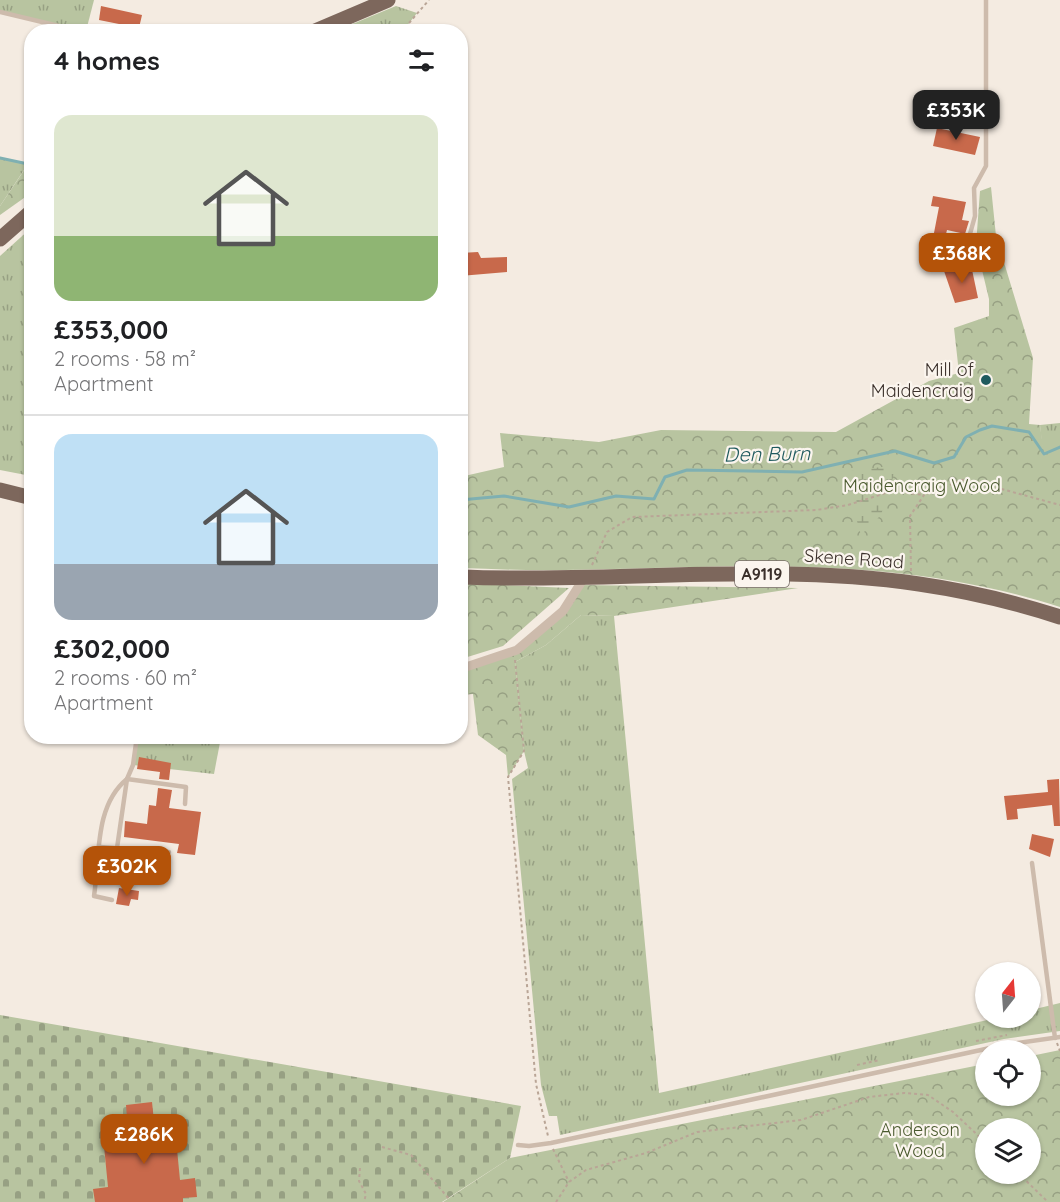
<!DOCTYPE html>
<meta charset="utf-8">
<style>
:root{--surface:#fff;--page:#f6f6f6;--text:#202124;--muted:#757577;--line:#e0e0e0;--accent:#b45309}
body{margin:0;font-family:Quicksand,sans-serif;background:var(--page);color:var(--text);height:100vh;display:flex;flex-direction:column;font-size:22px;white-space:nowrap}
*{box-sizing:border-box;margin:0}
p{font-size:20px;color:var(--muted)}
.icon{flex:none;width:33px;height:33px;fill:none;stroke:currentColor;stroke-width:2;stroke-linecap:round;stroke-linejoin:round}
.map{position:relative;flex:1;overflow:hidden}
.sheet{position:absolute;left:24px;top:24px;width:444px;height:720px;display:flex;flex-direction:column;background:var(--surface);border-radius:24px;box-shadow:0 2px 4px #0004}
.sheet>*{flex:none}
.needle{width:39px;rotate:17deg}
.buttons{position:absolute;left:975px;top:962px;display:grid;gap:12px}
.buttons a{display:grid;place-items:center;width:66px;height:66px;border-radius:50%;background:var(--surface);box-shadow:0 2px 4px #0004;font-size:30px}
.price{position:absolute;translate:-50% -51px;padding:0 14px;border-radius:12px;background:var(--accent);color:#fff;font-size:20px;line-height:39px;filter:drop-shadow(0 2px 3px #0008)}
.price::after{content:'';position:absolute;left:50%;top:36px;width:18px;height:14px;margin-left:-9px;background:inherit;clip-path:polygon(0 0,100% 0,50% 100%)}
.price.selected{background:#222;color:#fff}
ul{padding:0;list-style:none}
li{display:grid;align-content:center;gap:12px;height:318px;padding:0 30px}
li+li{border-top:2px solid var(--line)}
li span{display:grid;place-items:center;height:186px;border-radius:18px;color:#555}
li>.icon{margin-inline-start:auto}
span .icon{width:108px;height:108px;fill:#fffc;stroke-width:1}
li b{font-size:26px}
h2{display:flex;justify-content:space-between;align-items:center;height:72px;padding:0 30px;font-size:26px}
.map>svg:first-child{display:block}
.grass{fill:url(#grass-tufts)}
.forest{fill:url(#forest-crowns);fill-rule:evenodd}
.wetland{fill:url(#wetland-marsh)}
.cemetery{fill:url(#cemetery-stones)}
.lines{fill:none;stroke-linecap:round;stroke-linejoin:round}
.stream{stroke:#7fb0b2;stroke-width:3}
.building{fill:#c8694b}
.path{stroke:#b9a596;stroke-width:2;stroke-dasharray:3 3;stroke-linecap:butt}
.service{stroke:#cdbbac;stroke-width:4.5}
.minor{stroke:#cdbbac;stroke-width:9}
.primary{stroke:#7d675c;stroke-width:15}
.poi-dot{fill:#1f5a5e;stroke:#fbf5ee;stroke-width:2}
.labels{text-anchor:middle;stroke-width:4.5;stroke-linejoin:round;paint-order:stroke}
.shield{fill:#fbf5ee;stroke:#756b66;stroke-width:1.5}
.shield-label{font-size:16px;font-weight:bold;fill:#3b302b}
.poi-label{font-size:18px;fill:#3b302b;stroke:#fbf5ee;text-anchor:end}
.park-label{font-size:18px;fill:#4a5a2e;stroke:#fbf5ee}
.street-label{font-size:18px;fill:#3b302b;stroke:#fbf5ee}
.water-label{font-size:20px;font-style:italic;fill:#1f5a5e;stroke:#fbf5ee}
</style>
<div class="map">
<svg width="1060" height="1202" viewBox="0 0 1060 1202">
<defs>
<pattern id="grass-tufts" width="24" height="20" patternUnits="userSpaceOnUse" patternTransform="scale(1.5)"><rect width="24" height="20" fill="#b8c4a0"/><path d="M3 7l-1-3M5 7V3M7 7l1-3M15 17l-1-3M17 17v-4M19 17l1-3" fill="none" stroke="#97a083"/></pattern>
<pattern id="forest-crowns" width="20" height="18" patternUnits="userSpaceOnUse" patternTransform="scale(1.5)"><rect width="20" height="18" fill="#b8c4a0"/><path d="M2 6a3 3 0 1 1 6 0M12 15a3 3 0 1 1 6 0" fill="none" stroke="#97a083"/></pattern>
<pattern id="wetland-marsh" width="20" height="14" patternUnits="userSpaceOnUse" patternTransform="scale(1.5)"><rect width="20" height="14" fill="#b8c4a0"/><path d="M1 5h8M5 5V1M11 12h8M15 12V8" fill="none" stroke="#97a083"/></pattern>
<pattern id="cemetery-stones" width="16" height="16" patternUnits="userSpaceOnUse" patternTransform="scale(1.5)"><rect width="16" height="16" fill="#b8c4a0"/><path d="M2 7V4a2 2 0 0 1 4 0v3zM10 15v-3a2 2 0 0 1 4 0v3z" fill="#97a083"/></pattern>
</defs>
<rect width="100%" height="100%" fill="#f4ebe1"/>
<g class="grass">
<polygon points="0,0 94,0 86,31 0,11"/>
<polygon points="396,6 417,13 403,31 333,32"/>
<polygon points="0,158 28,164 0,206"/>
<polygon points="31,228 31,476 0,470 0,256"/>
<polygon points="1060,423 1060,502 1043,454 1040,425"/>
<polygon points="581,615 614,616 659,1093 1001,1017 1030,1017 1031,1010 1060,1003 1060,1031 1004,1039 560,1135 557,1116 549,1116 541,1085 512,779 528,768 524,751 515,662 546,645"/>
<polygon points="137,737 221,737 214,774 133,765"/>
</g>
<g class="forest">
<polygon points="31,160 31,193 0,215 0,206"/>
<path d="M991 187 996 236 1033 358 1029 424 1040 425 1044 454 1060 447V607C892 553 737 567 565 570 530 571 495 569 461 568L460 477 504 467 500 433 599 442 661 430 836 432 929 381 959 373 954 328 989 316V299L976 245 980 191Z"/>
<polygon points="461,583 569,588 503,646 461,659"/>
<polygon points="580,585 798,588 614,616 581,615 546,645 515,662 524,751 508,777 506,755 478,735 473,694 461,695 461,669 514,651 563,611"/>
<path d="M1060 1050V1202H443L510 1158 985 1064 986 1095H1030L1031 1056ZM986 1128H1030V1173H986Z"/>
</g>
<polygon class="wetland" points="897,465 881,515 861,535 843,472"/>
<polygon class="cemetery" points="0,1015 521,1106 510,1158 442,1202 0,1202"/>
<g class="lines">
<g class="stream">
<polyline points="0,158 28,164"/>
<polyline points="460,500 504,496 569,507 616,496 654,499 665,477 687,470 802,472 895,451 934,463 954,457 966,437 980,430 992,426 1029,432 1044,454 1060,447"/>
</g>
</g>
<g class="building">
<polygon points="101,6 142,15 139,28 99,20"/>
<polygon points="937,128 980,137 975,155 933,146"/>
<polygon points="933,196 966,202 962,220 969,221 965,234 947,230 942,250 928,248 927,252 919,250 922,236 933,238 939,207 931,206"/>
<polygon points="478,252 481,258 507,257 507,272 460,276 460,253"/>
<polygon points="971,265 978,298 955,303 944,271"/>
<polygon points="139,757 171,763 169,780 159,779 160,772 137,769"/>
<polygon points="1059,779 1060,826 1054,826 1052,805 1017,809 1018,819 1007,820 1004,796 1048,792 1047,780"/>
<polygon points="158,788 172,790 169,808 201,812 195,855 177,853 179,844 124,837 125,821 147,824 149,805 156,806"/>
<polygon points="1032,834 1054,839 1050,857 1029,849"/>
<polygon points="119,888 139,891 138,900 131,899 129,906 116,904"/>
<polygon points="152,1102 156,1141 176,1139 180,1180 195,1178 197,1197 183,1198 183,1202 95,1202 93,1189 108,1187 104,1146 129,1144 126,1105"/>
</g>
<g class="lines">
<g class="path">
<polyline points="409,23 429,0"/>
<polyline points="592,565 607,532 632,517 816,510 848,505 892,491 924,495"/>
<polyline points="911,571 910,516 924,495 965,479 1060,505"/>
<polyline points="515,660 524,751 508,777 536,1084 548,1136"/>
<polyline points="976,1041 1007,1035"/>
<polyline points="1057,1043 1060,1051"/>
<polyline points="857,1065 880,1060"/>
<polyline points="382,1147 411,1155 450,1200"/>
<polyline points="553,1149 569,1182"/>
<polyline points="360,1168 359,1181 366,1194 364,1202"/>
<polyline points="1018,1173 1048,1202"/>
<polyline points="556,1202 569,1182 586,1170 646,1153 697,1132 801,1120 869,1097 904,1093 928,1095 953,1112 986,1143"/>
</g>
<g class="service">
<polyline points="0,12 84,32"/>
<polyline points="968,241 975,216 974,188 986,166 986,0"/>
<polyline points="137,736 133,765 127,779 186,787 185,804"/>
<polyline points="100,847 169,852"/>
<polyline points="117,848 127,779"/>
<polyline points="1032,863 1055,1038"/>
<path d="M112 900 94 896C100 857 94 806 127 779"/>
<polyline points="518,1145 529,1146 551,1143 1004,1045 1060,1037"/>
</g>
<g class="minor">
<polyline points="402,32 403,29"/>
<polyline points="460,669 517,650 563,611 584,578"/>
</g>
<g class="primary">
<polyline points="313,32 388,0"/>
<polyline points="0,239 32,211"/>
<polyline points="0,490 32,498"/>
<path d="M460 577C613 583 767 562 919 584 967 591 1014 602 1060 617"/>
</g>
</g>
<circle class="poi-dot" cx="986" cy="380" r="6"/>
<g class="labels">
<rect class="shield" x="735" y="561" width="54" height="26" rx="4.5"/>
<g class="shield-label">
<text x="762" y="580">A9119</text>
</g>
<g class="poi-label">
<text x="974" y="376">Mill of<tspan x="974" dy="21">Maidencraig</tspan></text>
</g>
<g class="park-label">
<text x="922" y="492">Maidencraig Wood</text>
<text x="920" y="1136">Anderson<tspan x="920" dy="21">Wood</tspan></text>
</g>
<g class="street-label">
<text transform="translate(854 559) rotate(4)" y="6">Skene Road</text>
</g>
<g class="water-label">
<text transform="translate(767 454) rotate(-1)" y="7">Den Burn</text>
</g>
</g>
</svg>
<div class="buttons">
<a><svg class="needle" viewBox="-14 -14 28 28"><path d="M0-13l5 13h-10z" fill="#e53935"/><path d="M0 13l5-13h-10z" fill="#757577"/></svg></a>
<a><svg class="icon" aria-label="locate" viewBox="0 0 24 24"><circle cx="12" cy="12" r="6"/><path d="M12 2v4M12 18v4M2 12h4M18 12h4"/></svg></a>
<a><svg class="icon" aria-label="layers" viewBox="0 0 24 24"><path d="M12 4l9 5-9 5-9-5zM3 14l9 5 9-5"/></svg></a>
</div>
<b class="price selected" style="left:956px;top:141px">£353K</b>
<b class="price" style="left:962px;top:284px">£368K</b>
<b class="price" style="left:127px;top:897px">£302K</b>
<b class="price" style="left:144px;top:1165px">£286K</b>
<section class="sheet">
<h2>4 homes<svg class="icon" aria-label="filters" viewBox="0 0 24 24"><path d="M4 7h16M4 17h16"/><circle cx="9" cy="7" r="2"/><circle cx="15" cy="17" r="2"/></svg></h2>
<ul>
<li><span style="background:linear-gradient(#dfe7d0 65%,#8fb573 0)"><svg class="icon" aria-label="home" viewBox="0 0 24 24"><path d="M3 11l9-7 9 7M6 9v11h12V9"/></svg></span><div><b>£353,000</b><p>2 rooms · 58 m²</p><p>Apartment</p></div></li>
<li><span style="background:linear-gradient(#bfe0f5 70%,#9aa5b1 0)"><svg class="icon" aria-label="home" viewBox="0 0 24 24"><path d="M3 11l9-7 9 7M6 9v11h12V9"/></svg></span><div><b>£302,000</b><p>2 rooms · 60 m²</p><p>Apartment</p></div></li>
</ul>
</section>
</div>
